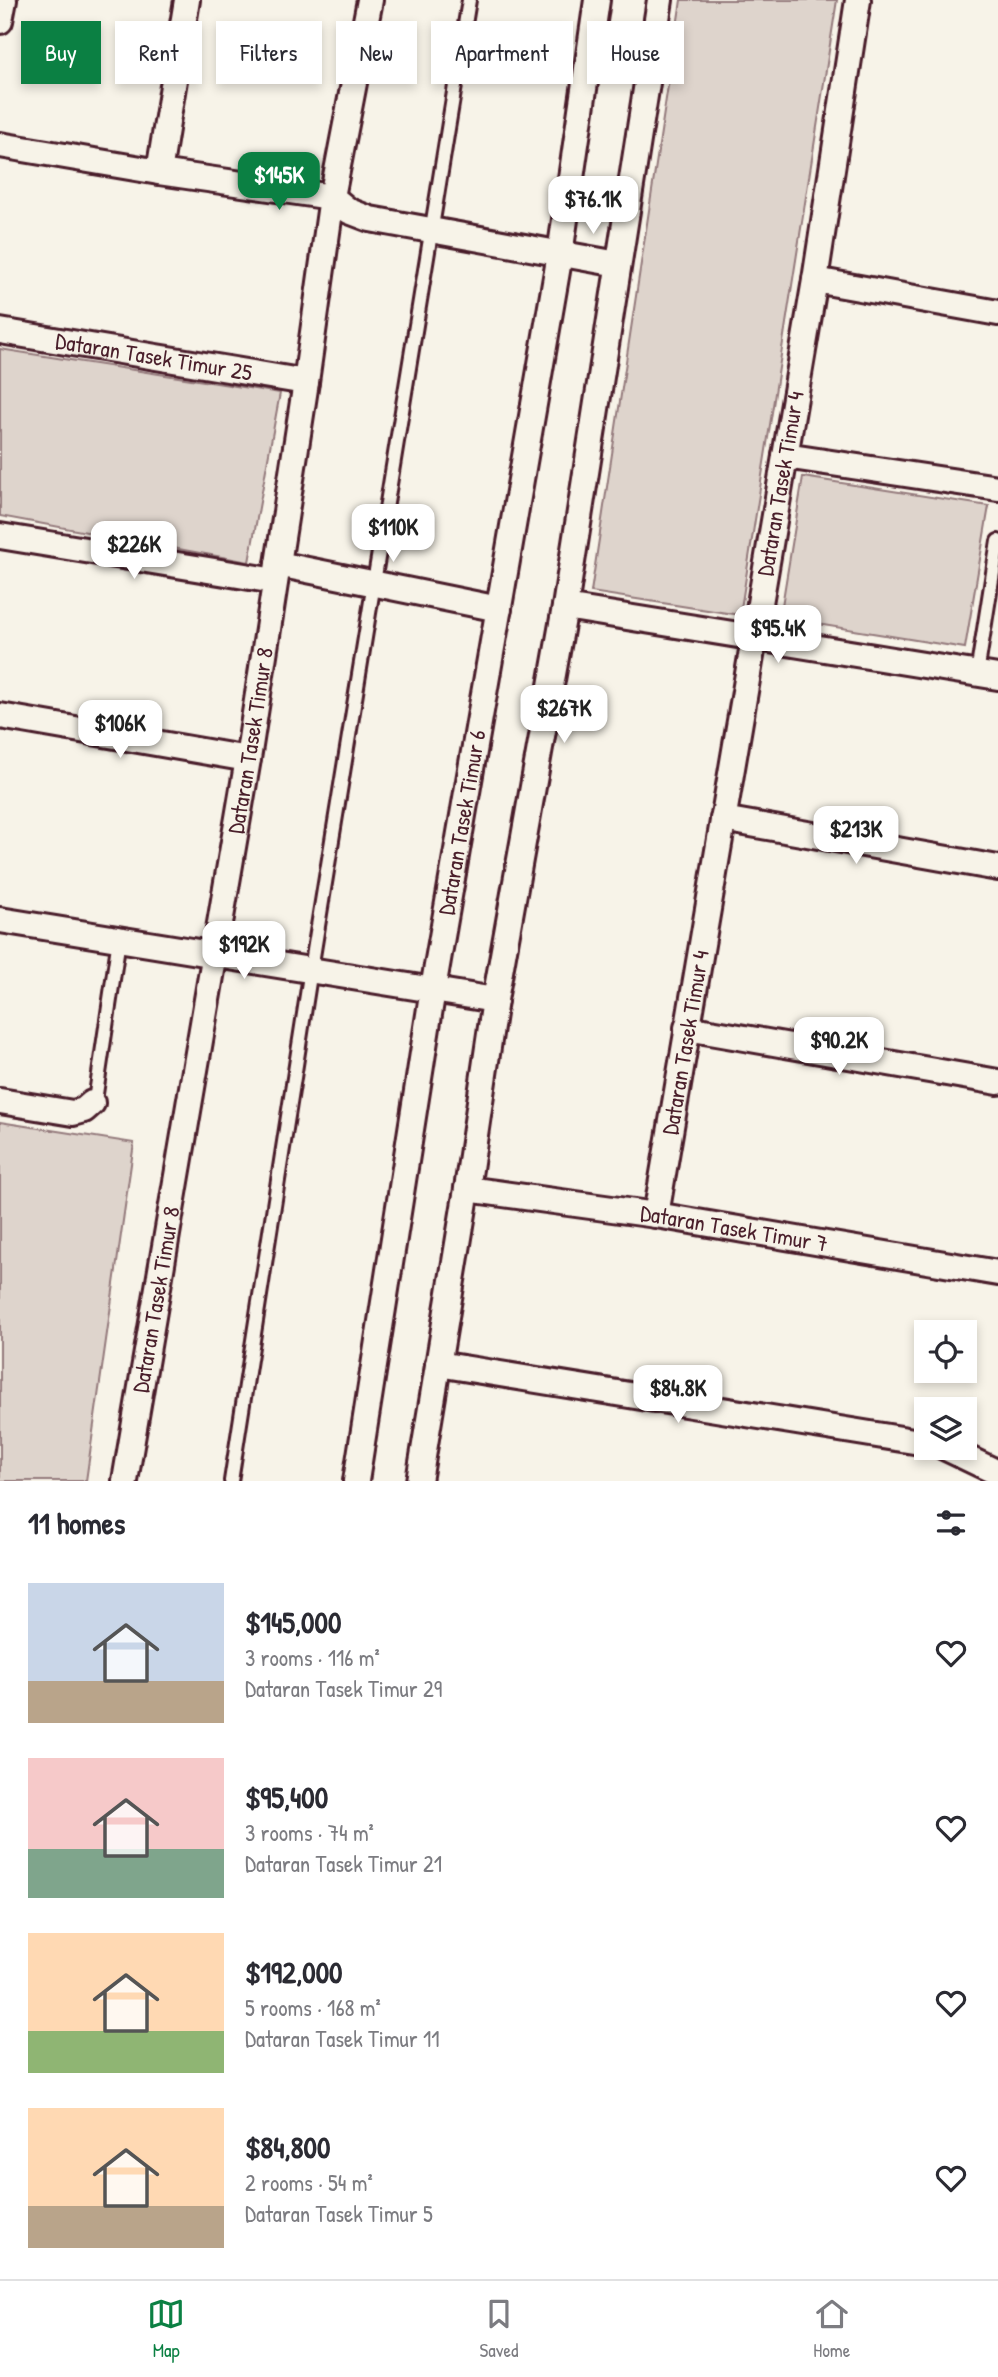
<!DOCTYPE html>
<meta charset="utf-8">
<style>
:root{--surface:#fff;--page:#f7f7f7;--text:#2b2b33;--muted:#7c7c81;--line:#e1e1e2;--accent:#0b8043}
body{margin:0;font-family:"Patrick Hand",sans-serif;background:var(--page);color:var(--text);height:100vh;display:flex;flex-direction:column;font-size:26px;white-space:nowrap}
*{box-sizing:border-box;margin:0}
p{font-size:23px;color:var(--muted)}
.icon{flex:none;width:38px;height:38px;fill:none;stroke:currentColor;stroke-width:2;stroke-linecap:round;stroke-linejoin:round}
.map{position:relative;height:1481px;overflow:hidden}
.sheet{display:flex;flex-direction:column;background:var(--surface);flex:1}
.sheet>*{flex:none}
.hud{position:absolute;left:21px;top:21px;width:957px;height:63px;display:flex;gap:14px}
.controls{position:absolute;left:914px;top:1320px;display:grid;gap:14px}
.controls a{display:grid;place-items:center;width:63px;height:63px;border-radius:0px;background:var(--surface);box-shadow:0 4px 10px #0003;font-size:35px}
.price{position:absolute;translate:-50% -60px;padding:0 16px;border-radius:14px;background:#fff;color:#222;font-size:23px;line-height:46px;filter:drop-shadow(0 2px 4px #0008)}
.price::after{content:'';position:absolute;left:50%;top:42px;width:21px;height:16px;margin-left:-10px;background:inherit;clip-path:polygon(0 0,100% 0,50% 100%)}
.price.on{background:var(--accent);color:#fff}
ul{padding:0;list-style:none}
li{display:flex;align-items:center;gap:21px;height:175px;padding:0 28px}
li span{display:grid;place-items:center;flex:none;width:196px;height:140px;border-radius:0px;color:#555}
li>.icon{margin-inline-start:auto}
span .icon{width:84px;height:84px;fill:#fffc;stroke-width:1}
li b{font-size:30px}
h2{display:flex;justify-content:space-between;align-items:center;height:84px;padding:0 28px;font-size:30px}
.pill{padding:0 24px;border-radius:0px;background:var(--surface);box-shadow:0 4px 10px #0003;font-size:24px;line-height:63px}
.pill.on{background:var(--accent);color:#fff}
.menu{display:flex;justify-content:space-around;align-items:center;height:98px;border-top:2px solid var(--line);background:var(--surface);font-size:19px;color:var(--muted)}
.menu a{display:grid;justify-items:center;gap:4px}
.menu .on{color:var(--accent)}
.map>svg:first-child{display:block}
.green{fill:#ded4cc;stroke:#947a7c;stroke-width:2}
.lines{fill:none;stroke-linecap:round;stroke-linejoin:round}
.lane-casing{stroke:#4a1f2b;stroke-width:18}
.street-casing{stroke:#4a1f2b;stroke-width:30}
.lane{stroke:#f7f3e8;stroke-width:12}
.street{stroke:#f7f3e8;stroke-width:24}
.labels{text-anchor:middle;stroke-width:5;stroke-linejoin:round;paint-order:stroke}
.street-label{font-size:23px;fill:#4a1f2b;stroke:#f7f3e8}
</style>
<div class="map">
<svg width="998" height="1481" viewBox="0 0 998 1481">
<rect width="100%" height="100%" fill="#f7f3e8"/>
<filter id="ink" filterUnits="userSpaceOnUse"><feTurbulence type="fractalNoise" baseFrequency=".0143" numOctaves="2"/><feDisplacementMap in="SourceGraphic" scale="14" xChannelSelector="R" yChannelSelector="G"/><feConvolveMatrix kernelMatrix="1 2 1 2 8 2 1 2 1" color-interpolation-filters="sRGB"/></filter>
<g filter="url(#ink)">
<g class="green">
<polygon points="681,0 837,0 740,615 591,592"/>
<polygon points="0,349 280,393 249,562 0,516"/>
<polygon points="803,477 989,506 965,648 780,618"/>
<polygon points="0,1122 134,1143 86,1481 0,1481"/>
</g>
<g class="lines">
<g class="lane-casing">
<g id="lane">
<polyline points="977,674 998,541"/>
<polyline points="92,1103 96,1094 119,939"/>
<polyline points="231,1481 311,969 469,0"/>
</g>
</g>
<g class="street-casing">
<g id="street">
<polyline points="0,21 4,0"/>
<polyline points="0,145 159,172 332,197 349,211 370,219 618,264"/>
<polyline points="159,172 187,0"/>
<polyline points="815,280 998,313"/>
<path id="s1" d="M0 331 306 382"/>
<polyline points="785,456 998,488"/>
<polyline points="0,536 275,581"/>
<polyline points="278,564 499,609"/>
<polyline points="565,607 998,677"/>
<polyline points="0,716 248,759"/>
<polyline points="723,819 998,868"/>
<polyline points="0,920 495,1000"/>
<polyline points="687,1028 998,1082"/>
<polyline points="0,1101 73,1113 84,1110 92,1103"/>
<path id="s2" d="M467 1189 656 1215 998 1273"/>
<path id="s3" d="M656 1215 815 280 858 0"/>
<polyline points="438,1364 926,1443"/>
<polyline points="944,1447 994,1471"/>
<path id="s4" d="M125 1481 248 759 306 382 332 197 370 0"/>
<path id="s5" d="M356 1481 433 989 560 254 597 0"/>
<polyline points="419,1481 467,1189 495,1000 565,607 660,0"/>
</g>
</g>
<use href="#lane" class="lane"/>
<use href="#street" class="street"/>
</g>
</g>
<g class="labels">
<g class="street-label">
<text dy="8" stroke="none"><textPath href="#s1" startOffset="156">Dataran Tasek Timur 25</textPath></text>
<text dy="8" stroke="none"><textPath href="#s3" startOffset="742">Dataran Tasek Timur 4</textPath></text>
<text dy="8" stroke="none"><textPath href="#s4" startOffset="751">Dataran Tasek Timur 8</textPath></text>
<text dy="8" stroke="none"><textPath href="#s5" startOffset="667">Dataran Tasek Timur 6</textPath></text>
<text dy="8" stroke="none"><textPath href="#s3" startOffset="175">Dataran Tasek Timur 4</textPath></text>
<text dy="8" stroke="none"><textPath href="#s2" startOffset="270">Dataran Tasek Timur 7</textPath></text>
<text dy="8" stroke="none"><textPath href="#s4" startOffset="184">Dataran Tasek Timur 8</textPath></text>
</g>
</g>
</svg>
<div class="controls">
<a><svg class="icon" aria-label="locate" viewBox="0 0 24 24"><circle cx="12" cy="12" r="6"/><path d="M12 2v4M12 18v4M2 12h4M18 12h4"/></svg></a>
<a><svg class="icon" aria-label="layers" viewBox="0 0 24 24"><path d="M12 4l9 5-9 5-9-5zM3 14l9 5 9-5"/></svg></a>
</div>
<b class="price on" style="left:279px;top:212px">$145K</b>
<b class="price" style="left:593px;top:236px">$76.1K</b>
<b class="price" style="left:393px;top:564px">$110K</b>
<b class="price" style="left:134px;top:581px">$226K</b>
<b class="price" style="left:778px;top:665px">$95.4K</b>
<b class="price" style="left:564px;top:745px">$267K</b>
<b class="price" style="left:120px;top:760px">$106K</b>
<b class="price" style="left:856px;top:866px">$213K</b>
<b class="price" style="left:244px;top:981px">$192K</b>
<b class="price" style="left:839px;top:1077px">$90.2K</b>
<b class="price" style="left:678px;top:1425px">$84.8K</b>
<div class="hud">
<a class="pill on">Buy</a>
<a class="pill">Rent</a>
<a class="pill">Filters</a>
<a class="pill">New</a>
<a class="pill">Apartment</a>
<a class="pill">House</a>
</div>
</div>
<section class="sheet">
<h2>11 homes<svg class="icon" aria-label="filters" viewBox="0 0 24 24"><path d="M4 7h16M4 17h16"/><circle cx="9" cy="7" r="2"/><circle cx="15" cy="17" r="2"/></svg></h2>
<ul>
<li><span style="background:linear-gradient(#c9d6e8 70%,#b9a48a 0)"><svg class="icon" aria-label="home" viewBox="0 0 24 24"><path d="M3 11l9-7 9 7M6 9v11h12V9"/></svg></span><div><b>$145,000</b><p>3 rooms · 116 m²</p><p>Dataran Tasek Timur 29</p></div><svg class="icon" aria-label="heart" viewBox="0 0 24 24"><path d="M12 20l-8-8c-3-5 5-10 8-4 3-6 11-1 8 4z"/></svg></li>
<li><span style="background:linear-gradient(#f6c9c9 65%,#7fa58c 0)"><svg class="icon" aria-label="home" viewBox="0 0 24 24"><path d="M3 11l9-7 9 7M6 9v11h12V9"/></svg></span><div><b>$95,400</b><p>3 rooms · 74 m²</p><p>Dataran Tasek Timur 21</p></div><svg class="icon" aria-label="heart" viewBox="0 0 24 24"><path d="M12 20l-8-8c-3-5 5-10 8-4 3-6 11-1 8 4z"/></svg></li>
<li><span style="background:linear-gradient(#ffd9b3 70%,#8fb573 0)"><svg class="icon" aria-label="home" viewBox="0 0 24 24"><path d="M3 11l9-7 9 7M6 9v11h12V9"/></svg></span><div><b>$192,000</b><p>5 rooms · 168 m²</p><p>Dataran Tasek Timur 11</p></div><svg class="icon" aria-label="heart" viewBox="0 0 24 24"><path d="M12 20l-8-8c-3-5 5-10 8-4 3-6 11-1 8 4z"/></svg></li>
<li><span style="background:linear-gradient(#ffd9b3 70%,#b9a48a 0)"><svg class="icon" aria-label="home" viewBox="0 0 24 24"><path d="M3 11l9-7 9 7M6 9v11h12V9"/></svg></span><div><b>$84,800</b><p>2 rooms · 54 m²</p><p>Dataran Tasek Timur 5</p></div><svg class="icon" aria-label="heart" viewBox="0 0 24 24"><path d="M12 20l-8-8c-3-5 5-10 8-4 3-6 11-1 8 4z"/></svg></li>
</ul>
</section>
<nav class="menu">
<a class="on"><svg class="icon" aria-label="map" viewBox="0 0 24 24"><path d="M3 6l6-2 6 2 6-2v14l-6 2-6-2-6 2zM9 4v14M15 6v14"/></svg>Map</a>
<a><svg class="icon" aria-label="saved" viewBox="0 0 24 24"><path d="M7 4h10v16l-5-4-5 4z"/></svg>Saved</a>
<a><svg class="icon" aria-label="home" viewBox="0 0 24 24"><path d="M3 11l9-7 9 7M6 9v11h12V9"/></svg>Home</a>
</nav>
